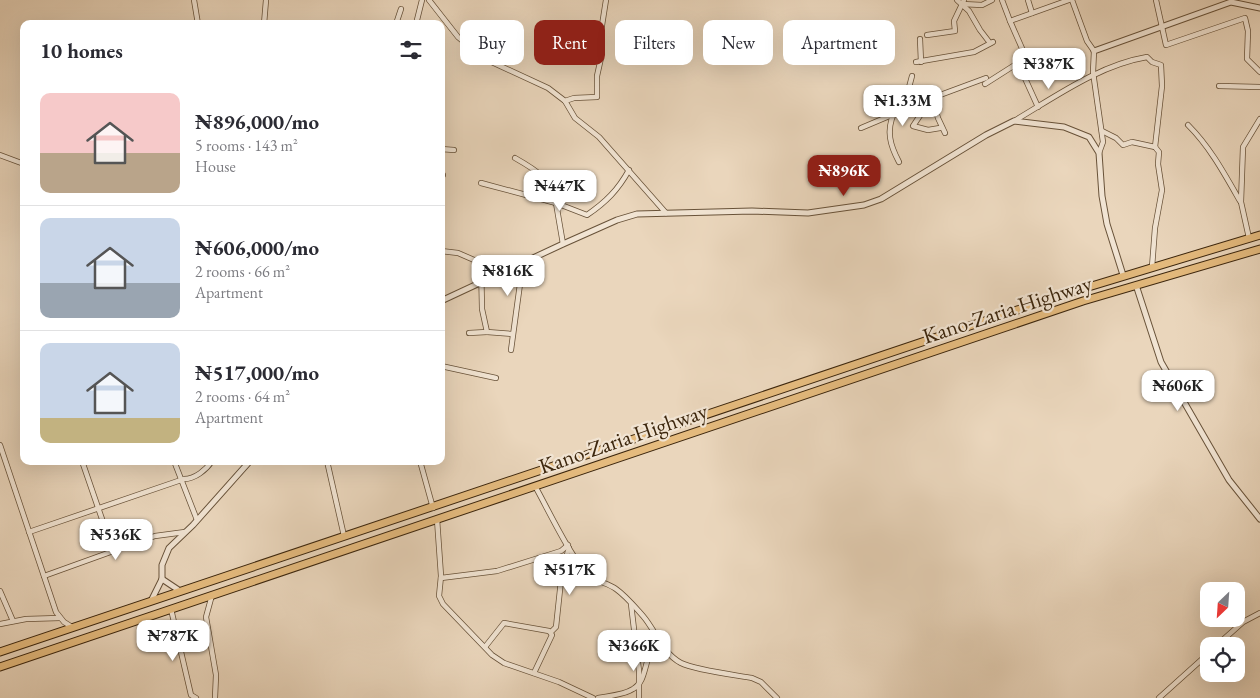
<!DOCTYPE html>
<meta charset="utf-8">
<style>
:root{--surface:#fff;--page:#f7f7f7;--text:#2b2b33;--muted:#7c7c81;--line:#e1e1e2;--accent:#8f2418}
body{margin:0;font-family:"EB Garamond",serif;background:var(--page);color:var(--text);height:100vh;display:flex;flex-direction:column;font-size:19px;white-space:nowrap}
*{box-sizing:border-box;margin:0}
p{font-size:16px;color:var(--muted)}
.icon{flex:none;width:28px;height:28px;fill:none;stroke:currentColor;stroke-width:2;stroke-linecap:round;stroke-linejoin:round}
.map{position:relative;flex:1;overflow:hidden}
.side{position:absolute;left:20px;top:20px;width:425px;height:445px;display:flex;flex-direction:column;background:var(--surface);border-radius:10px;box-shadow:0 5px 20px #0002}
.side>*{flex:none}
.banner{position:absolute;left:460px;top:20px;width:475px;height:45px;display:flex;gap:10px}
.needle{width:32px;rotate:205deg}
.fabs{position:absolute;left:1200px;top:582px;display:grid;gap:10px}
.fabs a{display:grid;place-items:center;width:45px;height:45px;border-radius:10px;background:var(--surface);box-shadow:0 5px 20px #0002;font-size:25px}
.price{position:absolute;translate:-50% -42px;padding:0 11px;border-radius:10px;background:#fff;color:#222;font-size:16px;line-height:32px;filter:drop-shadow(0 1px 2px #0008)}
.price::after{content:'';position:absolute;left:50%;top:30px;width:15px;height:11px;margin-left:-8px;background:inherit;clip-path:polygon(0 0,100% 0,50% 100%)}
.price.on{background:var(--accent);color:#fff}
ul{padding:0;list-style:none}
li{display:flex;align-items:center;gap:15px;height:125px;padding:0 20px}
li+li{border-top:1px solid var(--line)}
li span{display:grid;place-items:center;flex:none;width:140px;height:100px;border-radius:10px;color:#555}
li>.icon{margin-inline-start:auto}
span .icon{width:60px;height:60px;fill:#fffc;stroke-width:1}
li b{font-size:21px}
h2{display:flex;justify-content:space-between;align-items:center;height:60px;padding:0 20px;font-size:21px}
.pill{padding:0 18px;border-radius:10px;background:var(--surface);box-shadow:0 5px 20px #0002;font-size:18px;line-height:45px}
.pill.on{background:var(--accent);color:#fff}
.map>svg:first-child{display:block}
.lines{fill:none;stroke-linecap:round;stroke-linejoin:round}
.minor-casing{stroke:#685239;stroke-width:6}
.tertiary-casing{stroke:#685239;stroke-width:7}
.trunk-casing{stroke:#3c260d;stroke-width:9}
.minor{stroke:#f1e4d3;stroke-width:4.5}
.tertiary{stroke:#f1e4d3;stroke-width:5}
.trunk{stroke:#e5bb7e;stroke-width:7}
.labels{text-anchor:middle;stroke-width:4.5;stroke-linejoin:round;paint-order:stroke}
.street-label{font-size:22px;fill:#3c260d;stroke:#f1e4d3}
</style>
<div class="map">
<svg width="1260" height="698" viewBox="0 0 1260 698">
<rect width="100%" height="100%" fill="#ead6bc"/>
<filter id="stains"><feTurbulence type="fractalNoise" baseFrequency=".004" numOctaves="4"/><feColorMatrix values="0 0 0 0 .2 0 0 0 0 .09 0 0 0 0 .02 0 0 0 .5 -.17"/></filter>
<radialGradient id="worn" r=".72"><stop offset=".6" stop-color="#630" stop-opacity="0"/><stop offset="1" stop-color="#630" stop-opacity=".3"/></radialGradient>
<g class="lines">
<g class="minor-casing">
<g id="minor">
<polyline points="194,0 198,24"/>
<polyline points="429,0 458,37 483,58 548,88 565,101 575,118 599,137 666,213"/>
<polyline points="957,0 969,11 980,30 990,43"/>
<polyline points="1002,0 1010,21"/>
<polyline points="1028,0 1032,13"/>
<polyline points="1072,0 1087,41 1094,51 1093,72 1103,142 1099,153"/>
<polyline points="1156,0 1166,45 1245,18 1248,31 1247,59 1260,72"/>
<polyline points="962,4 982,5 992,0"/>
<polyline points="264,24 266,0"/>
<polyline points="396,24 401,9"/>
<polyline points="416,24 422,0"/>
<polyline points="927,35 955,31 954,21 964,0"/>
<polyline points="920,39 921,62"/>
<polyline points="1024,53 1010,21 1069,0"/>
<polyline points="916,62 974,52 993,42"/>
<polyline points="985,84 1018,63 1038,107"/>
<polyline points="1219,86 1260,87"/>
<polyline points="931,99 913,126 928,130 940,128"/>
<polyline points="565,101 574,98 597,97 597,76 601,58 600,38 606,0"/>
<polyline points="903,110 912,76"/>
<path d="M894 113C886 131 890 145 899 162"/>
<path d="M1014 121C1055 97 1099 65 1147 57L1152 62 1161 65 1162 86 1155 147"/>
<path d="M1188 125C1210 147 1224 173 1240 201"/>
<polyline points="861,128 932,98"/>
<polyline points="1102,131 1116,138 1123,145 1132,142 1155,147 1159,152 1158,164 1162,190 1155,228 1152,267"/>
<polyline points="945,133 938,118 932,98 986,78"/>
<polyline points="441,149 454,150"/>
<polyline points="0,155 24,164"/>
<polyline points="441,175 443,175"/>
<path d="M481 183 556 203C548 177 538 171 515 158"/>
<polyline points="1249,238 1241,202 1243,147 1260,119"/>
<path d="M563 244 556 203 587 215C606 202 618 190 629 170"/>
<polyline points="441,251 458,253 481,263 482,309 487,332 512,334"/>
<polyline points="469,333 487,332"/>
<polyline points="511,350 523,262"/>
<polyline points="441,366 496,378"/>
<polyline points="0,445 56,612 64,622 72,627"/>
<polyline points="82,461 113,551"/>
<polyline points="174,461 197,520"/>
<polyline points="327,461 344,536"/>
<polyline points="420,461 433,508"/>
<path d="M535 486C548 509 571 559 589 575 597 582 608 583 616 589 626 596 635 607 643 616 656 631 662 653 681 663 695 670 735 675 752 678L761 682 777 698"/>
<polyline points="437,519 441,576 439,596 443,604 492,655 504,663 559,682 593,698"/>
<path d="M29 532 184 479C195 479 206 470 212 461"/>
<polyline points="44,576 155,536 185,532"/>
<polyline points="441,578 497,571 561,551 568,545"/>
<polyline points="0,591 13,621"/>
<polyline points="212,595 206,617 216,675 215,698"/>
<polyline points="631,604 639,671 639,698"/>
<polyline points="171,609 191,695 196,698"/>
<polyline points="0,624 26,619 60,618"/>
<polyline points="551,632 556,627 562,571 569,548"/>
<polyline points="1216,646 1243,622 1260,613"/>
<polyline points="485,647 504,623 549,631 552,635 534,673"/>
<path d="M598 698C608 696 624 695 633 689 649 680 642 655 659 642"/>
<polyline points="1159,698 1209,653"/>
</g>
</g>
<g class="tertiary-casing">
<g id="tertiary">
<polyline points="1094,51 1231,2 1260,8"/>
<polyline points="1136,285 1161,362 1229,480 1260,519"/>
<polyline points="441,301 563,244 617,220 637,214 752,211 808,213 864,205 881,199 986,135 1014,121 1064,127 1089,137 1099,153 1102,196 1107,224 1123,275"/>
<polyline points="162,579 180,591"/>
<polyline points="151,601 162,579 162,565 169,548 193,525 250,461"/>
</g>
</g>
<g class="trunk-casing">
<g id="trunk">
<polyline points="0,652 1062,295 1260,235"/>
<polyline points="0,667 1083,301 1260,249"/>
</g>
</g>
<use href="#minor" class="minor"/>
<use href="#tertiary" class="tertiary"/>
<use href="#trunk" class="trunk"/>
</g>
<g class="labels">
<g class="street-label">
<text transform="translate(1007 309) rotate(-18)" y="8">Kano-Zaria Highway</text>
<text transform="translate(623 438) rotate(-19)" y="8">Kano-Zaria Highway</text>
</g>
</g>
<rect width="100%" height="100%" filter="url(#stains)"/>
<rect width="100%" height="100%" fill="url(#worn)"/>
</svg>
<div class="fabs">
<a><svg class="needle" viewBox="-14 -14 28 28"><path d="M0-13l5 13h-10z" fill="#e53935"/><path d="M0 13l5-13h-10z" fill="#7c7c81"/></svg></a>
<a><svg class="icon" aria-label="locate" viewBox="0 0 24 24"><circle cx="12" cy="12" r="6"/><path d="M12 2v4M12 18v4M2 12h4M18 12h4"/></svg></a>
</div>
<b class="price" style="left:1049px;top:90px">₦387K</b>
<b class="price" style="left:903px;top:127px">₦1.33M</b>
<b class="price on" style="left:844px;top:197px">₦896K</b>
<b class="price" style="left:560px;top:212px">₦447K</b>
<b class="price" style="left:508px;top:297px">₦816K</b>
<b class="price" style="left:1178px;top:412px">₦606K</b>
<b class="price" style="left:116px;top:561px">₦536K</b>
<b class="price" style="left:570px;top:596px">₦517K</b>
<b class="price" style="left:173px;top:662px">₦787K</b>
<b class="price" style="left:634px;top:672px">₦366K</b>
<div class="banner">
<a class="pill">Buy</a>
<a class="pill on">Rent</a>
<a class="pill">Filters</a>
<a class="pill">New</a>
<a class="pill">Apartment</a>
</div>
<section class="side">
<h2>10 homes<svg class="icon" aria-label="filters" viewBox="0 0 24 24"><path d="M4 7h16M4 17h16"/><circle cx="9" cy="7" r="2"/><circle cx="15" cy="17" r="2"/></svg></h2>
<ul>
<li><span style="background:linear-gradient(#f6c9c9 60%,#b9a48a 0)"><svg class="icon" aria-label="home" viewBox="0 0 24 24"><path d="M3 11l9-7 9 7M6 9v11h12V9"/></svg></span><div><b>₦896,000/mo</b><p>5 rooms · 143 m²</p><p>House</p></div></li>
<li><span style="background:linear-gradient(#c9d6e8 65%,#9aa5b1 0)"><svg class="icon" aria-label="home" viewBox="0 0 24 24"><path d="M3 11l9-7 9 7M6 9v11h12V9"/></svg></span><div><b>₦606,000/mo</b><p>2 rooms · 66 m²</p><p>Apartment</p></div></li>
<li><span style="background:linear-gradient(#c9d6e8 75%,#c2b280 0)"><svg class="icon" aria-label="home" viewBox="0 0 24 24"><path d="M3 11l9-7 9 7M6 9v11h12V9"/></svg></span><div><b>₦517,000/mo</b><p>2 rooms · 64 m²</p><p>Apartment</p></div></li>
</ul>
</section>
</div>
